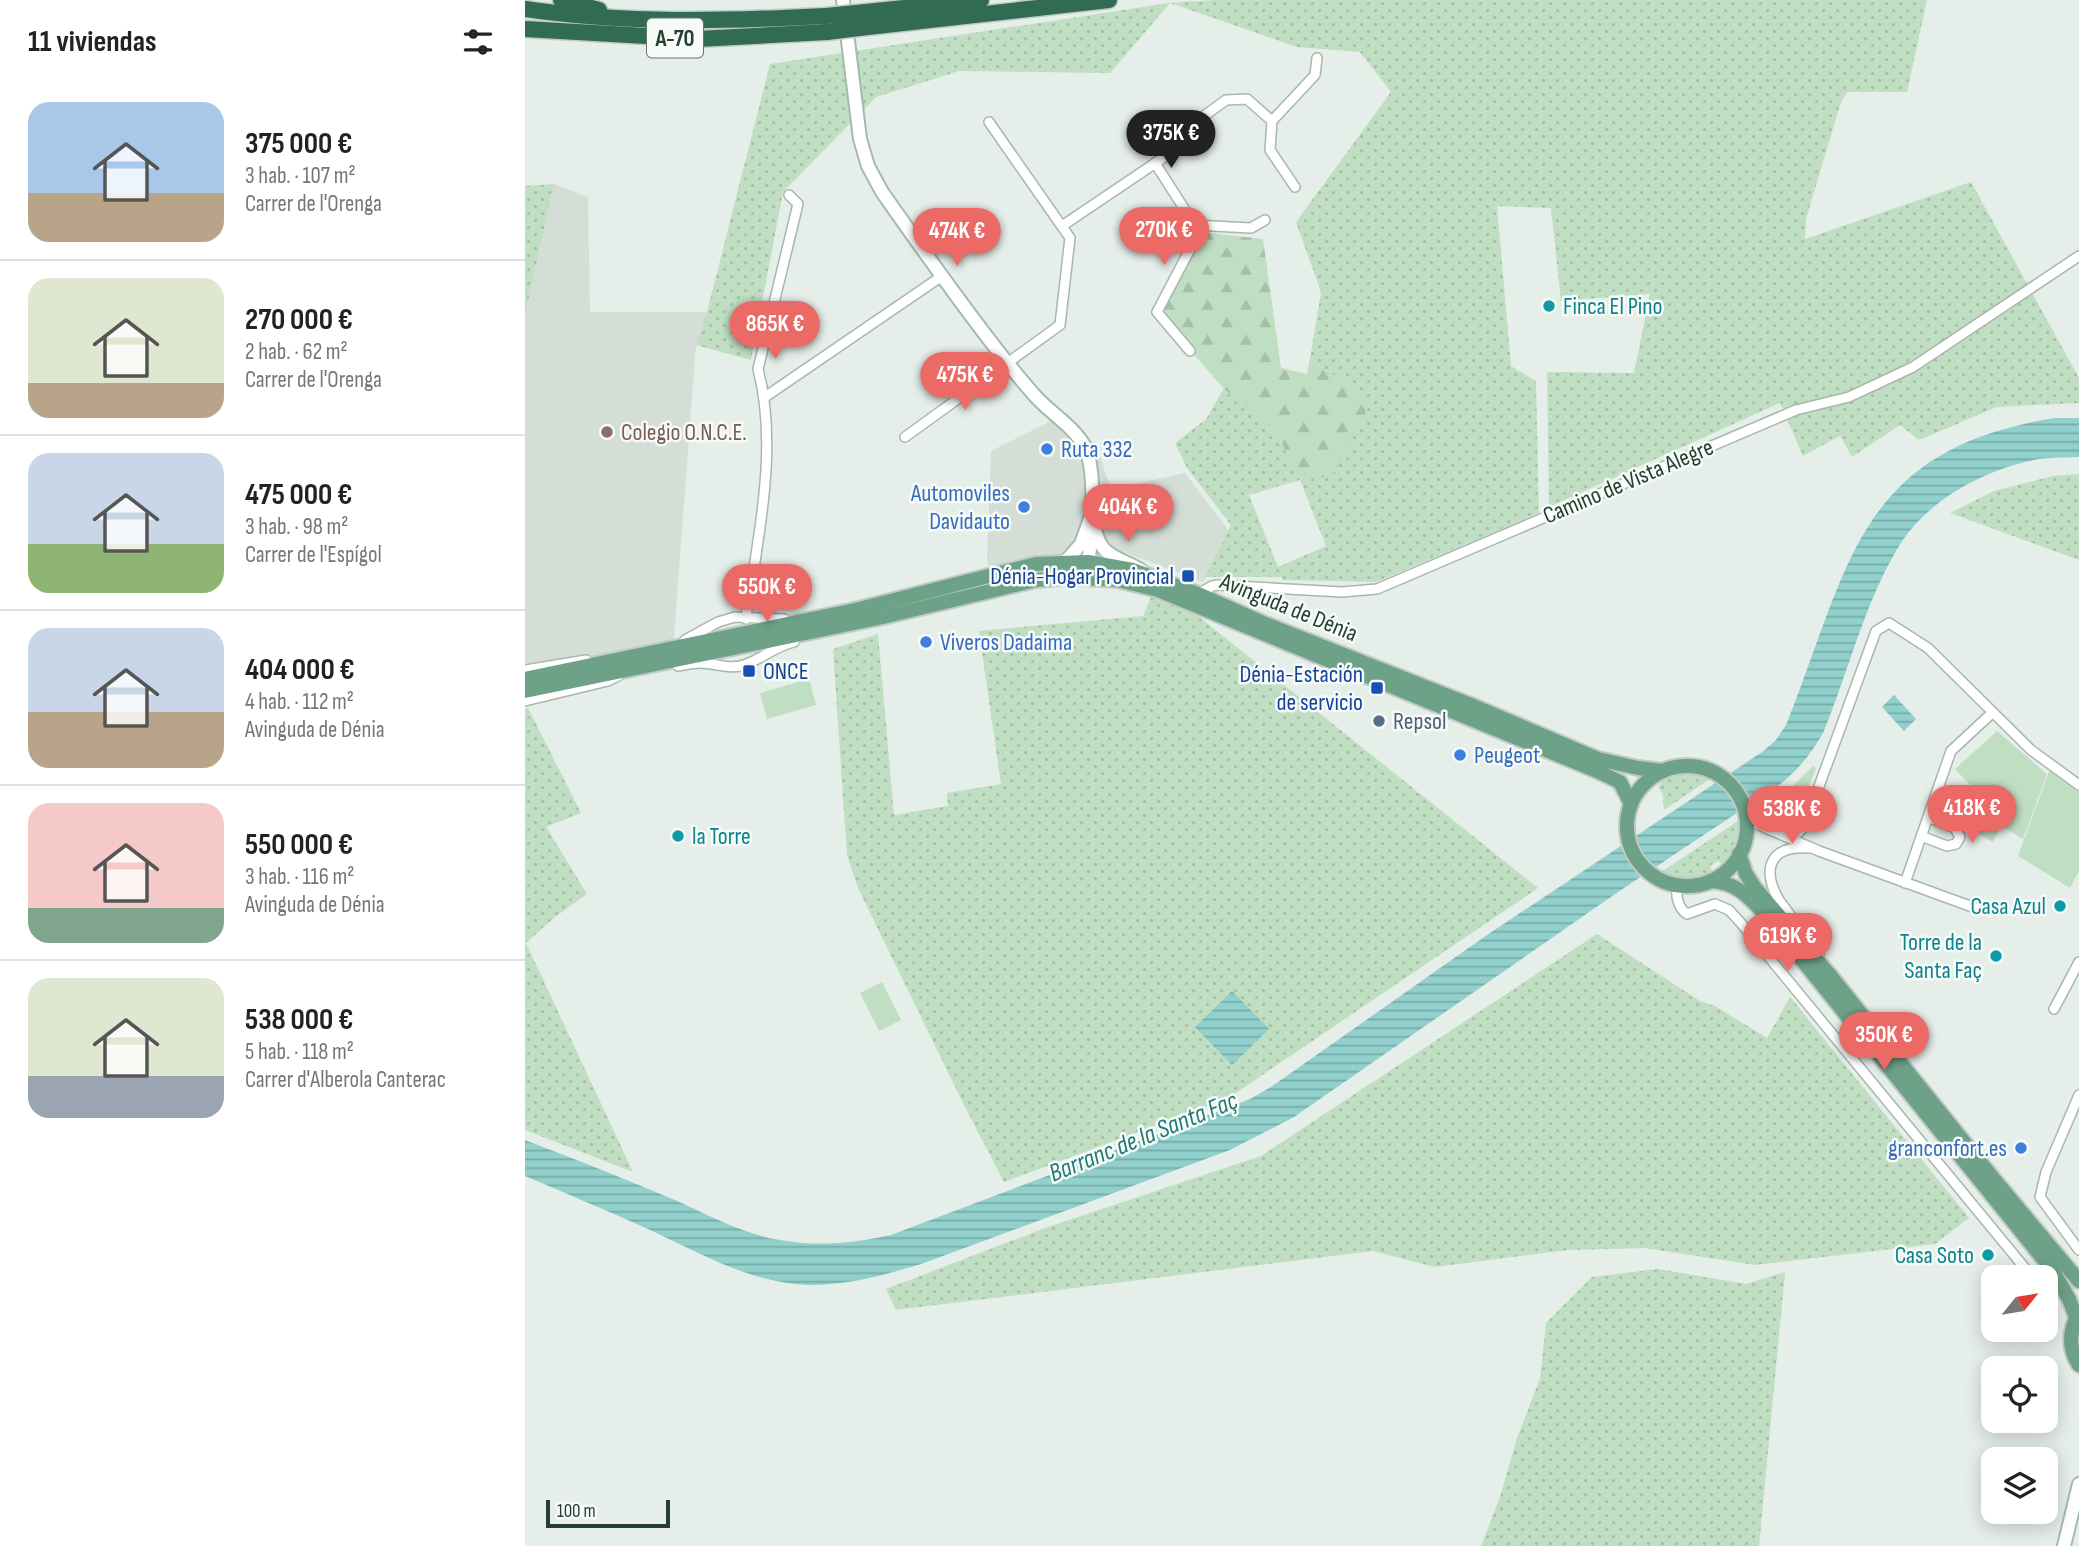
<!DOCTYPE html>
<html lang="es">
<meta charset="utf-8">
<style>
:root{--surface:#fff;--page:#f6f6f6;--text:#222;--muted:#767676;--line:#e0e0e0;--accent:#ec6a66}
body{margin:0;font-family:"Sofia Sans Condensed",sans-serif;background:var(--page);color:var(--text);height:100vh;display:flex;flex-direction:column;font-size:26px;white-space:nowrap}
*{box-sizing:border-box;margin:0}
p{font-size:23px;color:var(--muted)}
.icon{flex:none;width:38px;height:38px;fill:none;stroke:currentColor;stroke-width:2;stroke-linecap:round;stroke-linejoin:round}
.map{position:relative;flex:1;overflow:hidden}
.side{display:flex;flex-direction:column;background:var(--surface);width:525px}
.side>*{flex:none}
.needle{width:46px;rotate:60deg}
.fabs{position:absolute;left:1456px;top:1265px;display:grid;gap:14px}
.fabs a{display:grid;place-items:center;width:77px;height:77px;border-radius:14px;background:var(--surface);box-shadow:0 4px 18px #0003;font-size:35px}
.scale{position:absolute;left:21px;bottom:18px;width:124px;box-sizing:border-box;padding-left:7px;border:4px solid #254033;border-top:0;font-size:19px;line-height:24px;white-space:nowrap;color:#254033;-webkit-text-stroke:5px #f7fbf8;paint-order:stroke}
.price{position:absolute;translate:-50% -60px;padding:0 16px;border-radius:24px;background:var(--accent);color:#fff;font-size:23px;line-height:46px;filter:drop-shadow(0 2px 4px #0008)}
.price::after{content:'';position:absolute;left:50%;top:42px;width:21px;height:16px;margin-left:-10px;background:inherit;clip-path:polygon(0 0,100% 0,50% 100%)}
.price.on{background:#222;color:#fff}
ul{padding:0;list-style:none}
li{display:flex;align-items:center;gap:21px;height:175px;padding:0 28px}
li+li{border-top:2px solid var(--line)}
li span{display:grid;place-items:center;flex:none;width:196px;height:140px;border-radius:21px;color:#555}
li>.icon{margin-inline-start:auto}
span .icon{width:84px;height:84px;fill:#fffc;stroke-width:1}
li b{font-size:30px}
h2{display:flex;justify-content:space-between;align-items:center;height:84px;padding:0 28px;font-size:30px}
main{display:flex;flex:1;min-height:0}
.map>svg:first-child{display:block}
.built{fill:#d4ded7}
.grass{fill:url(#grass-dots);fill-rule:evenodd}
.forest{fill:url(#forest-firs)}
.park{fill:#c0dec2}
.water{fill:url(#water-rules)}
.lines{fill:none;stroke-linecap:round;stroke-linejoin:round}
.minor-casing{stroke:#a8b6af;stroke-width:12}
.secondary-casing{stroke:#a5baae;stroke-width:16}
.primary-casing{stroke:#c2cac6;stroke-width:18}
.motorway-casing{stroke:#c2cac6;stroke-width:19}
.minor{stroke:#fff;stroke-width:9}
.secondary{stroke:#fff;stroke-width:12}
.primary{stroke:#6da288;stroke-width:14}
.motorway{stroke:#326b53;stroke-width:16}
.motorway-bridge-casing{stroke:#c2cac6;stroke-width:19;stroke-linecap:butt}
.motorway-bridge{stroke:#326b53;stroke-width:16}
.culture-dot{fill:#0f9aa8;stroke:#f7fbf8;stroke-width:2.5}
.education-dot{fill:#8d6e63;stroke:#f7fbf8;stroke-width:2.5}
.shop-dot{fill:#3f7fe0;stroke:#f7fbf8;stroke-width:2.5}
.transit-dot{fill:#1a4fb4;stroke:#f7fbf8;stroke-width:2.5}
.service-dot{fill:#5c6f8a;stroke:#f7fbf8;stroke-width:2.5}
.labels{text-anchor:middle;stroke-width:5;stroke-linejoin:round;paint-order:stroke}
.shield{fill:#f7fbf8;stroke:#64786e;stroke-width:2}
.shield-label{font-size:23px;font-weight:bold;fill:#254033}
.culture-label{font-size:24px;fill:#0d838f;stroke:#f7fbf8;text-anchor:end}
.education-label{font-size:24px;fill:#785e54;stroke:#f7fbf8;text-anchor:start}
.shop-label{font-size:24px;fill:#366cbe;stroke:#f7fbf8;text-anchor:start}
.street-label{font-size:24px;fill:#254033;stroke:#f7fbf8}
.transit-label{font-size:24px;fill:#164399;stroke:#f7fbf8;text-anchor:end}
.service-label{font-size:24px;fill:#4e5e75;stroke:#f7fbf8;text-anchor:start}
.water-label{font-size:26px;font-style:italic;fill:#217a76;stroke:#f7fbf8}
</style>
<main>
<section class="side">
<h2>11 viviendas<svg class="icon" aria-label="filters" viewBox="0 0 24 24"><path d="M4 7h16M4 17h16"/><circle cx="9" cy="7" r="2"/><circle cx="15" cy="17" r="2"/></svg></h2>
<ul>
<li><span style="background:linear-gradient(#a9c7e8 65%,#b9a48a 0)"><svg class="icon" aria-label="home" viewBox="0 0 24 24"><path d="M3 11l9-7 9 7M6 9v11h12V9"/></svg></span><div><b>375 000 €</b><p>3 hab. · 107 m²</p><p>Carrer de l'Orenga</p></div></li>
<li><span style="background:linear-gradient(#dfe7d0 75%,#b9a48a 0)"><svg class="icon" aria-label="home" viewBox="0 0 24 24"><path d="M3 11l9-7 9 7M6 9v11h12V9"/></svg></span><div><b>270 000 €</b><p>2 hab. · 62 m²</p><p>Carrer de l'Orenga</p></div></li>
<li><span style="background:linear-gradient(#c9d6e8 65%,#8fb573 0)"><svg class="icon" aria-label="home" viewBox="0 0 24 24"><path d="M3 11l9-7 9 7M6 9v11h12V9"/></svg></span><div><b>475 000 €</b><p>3 hab. · 98 m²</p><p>Carrer de l'Espígol</p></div></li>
<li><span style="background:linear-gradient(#c9d6e8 60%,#b9a48a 0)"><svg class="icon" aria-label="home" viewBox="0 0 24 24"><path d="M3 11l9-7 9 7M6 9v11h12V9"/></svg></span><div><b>404 000 €</b><p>4 hab. · 112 m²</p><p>Avinguda de Dénia</p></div></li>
<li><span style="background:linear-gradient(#f6c9c9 75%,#7fa58c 0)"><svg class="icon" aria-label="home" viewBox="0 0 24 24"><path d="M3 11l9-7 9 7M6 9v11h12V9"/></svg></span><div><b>550 000 €</b><p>3 hab. · 116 m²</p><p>Avinguda de Dénia</p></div></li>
<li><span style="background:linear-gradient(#dfe7d0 70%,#9aa5b1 0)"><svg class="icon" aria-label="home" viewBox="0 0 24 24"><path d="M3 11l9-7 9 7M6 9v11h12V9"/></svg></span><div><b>538 000 €</b><p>5 hab. · 118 m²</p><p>Carrer d'Alberola Canterac</p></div></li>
</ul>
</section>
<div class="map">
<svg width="1554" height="1546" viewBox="0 0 1554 1546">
<defs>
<pattern id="grass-dots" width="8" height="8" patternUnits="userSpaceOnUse" patternTransform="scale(1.75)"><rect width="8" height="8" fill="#c0dec2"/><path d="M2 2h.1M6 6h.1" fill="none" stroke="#a5c0a7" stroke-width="1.8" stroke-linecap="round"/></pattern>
<pattern id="forest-firs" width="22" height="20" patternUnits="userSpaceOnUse" patternTransform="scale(1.75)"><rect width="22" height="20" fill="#c0dec2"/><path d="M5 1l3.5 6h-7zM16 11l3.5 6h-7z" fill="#a5c0a7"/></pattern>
<pattern id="water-rules" width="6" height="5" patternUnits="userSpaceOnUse" patternTransform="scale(1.75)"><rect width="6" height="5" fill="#91d0cc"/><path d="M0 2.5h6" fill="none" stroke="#76aaa6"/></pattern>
</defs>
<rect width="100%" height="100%" fill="#e6eee9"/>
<g class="built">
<polygon points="29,184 63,197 65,312 182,312 171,345 148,650 0,679 0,315"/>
<polygon points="542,413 571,446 586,489 660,473 704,531 678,582 585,547 464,568 462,558 466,451"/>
</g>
<g class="grass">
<path d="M691 0H1402L1382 92H1322L1315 105 1281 219 1280 239 1446 182 1554 378V403L1472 407 1394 440 1375 425 1327 457 1315 436 1278 456 1255 403 1024 507 1022 372 1109 373 1125 294 1036 301 1026 208 972 206 986 366 1011 381 1014 513 851 582 758 580 756 577H680L706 525 662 468 650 443 681 419 702 383 749 427 775 480 823 385 785 359 796 292 771 222 866 92 835 52 772 47 645 3 585 73 434 71 351 97 258 192 226 360 171 345 182 312 245 64 644 3ZM775 480 801 546 753 567 724 495Z"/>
<polygon points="29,184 0,315 0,186"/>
<polygon points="1554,474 1554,560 1425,513 1469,491 1528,476"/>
<polygon points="626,597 664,609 1013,888 702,1099 479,1182 438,1103 333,888 322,855 308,649 353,634 369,815 423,806 422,793 476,784 454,631 618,616"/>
<polygon points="3,708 56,813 21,827 62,894 30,917 1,943 108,1172 0,1130 0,709"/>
<polygon points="1155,774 1170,774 1185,779 1139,810 1138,795 1133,787 1136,784 1134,781"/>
<path d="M1213 821C1214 838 1208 852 1197 864L1193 861 1185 866 1187 871C1170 879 1154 881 1136 872Z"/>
<polygon points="1072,934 1175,1001 1190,1006 1242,1038 1265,997 1444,1218 1410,1244 1230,1265 1120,1248 1043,1250 910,1267 848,1251 371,1310 361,1289 520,1228 736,1156"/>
<polygon points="1133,1269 1221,1284 1260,1272 1234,1546 956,1546 975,1497 992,1438 1015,1379 1021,1323 1067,1277"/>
</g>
<polygon class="forest" points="674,232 738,239 756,368 782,374 785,359 823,385 843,408 807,476 775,480 749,427 699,389 632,312"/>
<g class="park">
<polygon points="284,679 291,705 242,719 235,693"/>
<polygon points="1472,731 1522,774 1498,839 1476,826 1468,842 1442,828 1453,793 1430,769"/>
<polygon points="1288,766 1291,768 1267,829 1234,816 1234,809 1263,791"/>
<polygon points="1526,766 1554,785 1554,871 1545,888 1493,856"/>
<polygon points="357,982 376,1020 354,1031 335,993"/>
</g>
<g class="water">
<path d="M1529 418H1554V457C1537 458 1517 457 1500 462 1449 475 1398 504 1371 551 1339 606 1323 672 1299 731 1287 753 1274 769 1254 785L1093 892 769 1117 705 1150 396 1264C360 1275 323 1285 285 1285 223 1284 169 1249 114 1225 76 1208 38 1192 0 1176V1140C50 1159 100 1179 150 1200 184 1215 217 1234 255 1240 293 1247 329 1243 366 1235L725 1099 746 1087 962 935 1237 752 1251 740 1261 725C1325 566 1331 450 1529 418Z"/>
<polygon points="1369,695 1391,719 1379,731 1357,707"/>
<polygon points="707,991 744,1029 707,1065 670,1027"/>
</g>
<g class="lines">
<g class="minor-casing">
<g id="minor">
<polyline points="630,163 674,232 632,312 665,351"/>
<polyline points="770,187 745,150 747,121 790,75 792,58"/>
<polyline points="669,225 726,228 740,220"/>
<polyline points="537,226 666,139 679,116 701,100 722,99 747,121"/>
<polyline points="240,397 417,276"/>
<polyline points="380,437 535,325 545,238 464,122"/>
<polyline points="673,594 687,586 693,585 817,592 852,589 1271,410 1324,397 1388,367 1554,256"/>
<path d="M221 619C223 595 229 572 232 548 241 490 248 427 233 369L273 204 264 195"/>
<polyline points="160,640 193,622 210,617 259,619"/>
<path d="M153 666C160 665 168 663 175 663 190 663 204 670 219 665 237 659 250 646 269 642"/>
<polyline points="0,670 61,660"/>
<polyline points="0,701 83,681 93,676"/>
<polyline points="1220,815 1234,825 1294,851 1453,909"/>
<polyline points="1396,836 1422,846 1431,844 1435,837 1430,828 1403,817"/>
<polyline points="1263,837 1273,833 1279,827 1351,631 1364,623 1403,648 1506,750 1554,785"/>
<path d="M1284 848C1245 845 1236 869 1254 900L1294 954"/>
<polyline points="1380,883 1426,751 1467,713"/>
<path d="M1153 885C1150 895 1153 908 1162 914L1190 904 1204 910 1215 922 1508 1278"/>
<polyline points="1240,951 1253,942 1261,948"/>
<polyline points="1529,1009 1554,962"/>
<polyline points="1554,1095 1521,1172 1515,1197 1554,1250"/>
</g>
</g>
<g class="secondary-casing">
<g id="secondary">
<path d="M318 0 335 139 343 166 357 192C398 250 439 309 484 365 493 376 502 387 512 398 527 414 550 428 560 447 574 478 560 531 580 550 590 560 606 563 617 571"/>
<polyline points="540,562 556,544 566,516"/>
<polyline points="563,562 568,529"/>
<polyline points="1539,1546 1554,1484"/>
</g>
</g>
<g class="primary-casing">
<g id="primary">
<polyline points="0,679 330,610 511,564 563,562 608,570 673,594 738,623 946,705 1073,759 1113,768 1138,771"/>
<polyline points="0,691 358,617 511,580 544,577 593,580 633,590 1072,771 1095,782 1106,804"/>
<circle cx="1162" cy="826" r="60"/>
<polyline points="1214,854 1221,874 1230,888 1304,974 1467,1177 1554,1281"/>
<path d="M1185 881C1211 882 1223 896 1240 914L1528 1271 1544 1299 1551 1317"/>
<path d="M1554 1313C1544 1330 1543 1349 1554 1365"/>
</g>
</g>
<g class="motorway-casing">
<g id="motorway">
<polyline points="36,0 74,10"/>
<path d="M0 9C100 24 200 21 301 16"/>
<polyline points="331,13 456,0"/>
<polyline points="334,28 584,0"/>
<polyline points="0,29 173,39 302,32"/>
</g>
</g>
<use href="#minor" class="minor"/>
<use href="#secondary" class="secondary"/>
<use href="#primary" class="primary"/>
<use href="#motorway" class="motorway"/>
<g class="motorway-bridge-casing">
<g id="motorway-bridge">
<polyline points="301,16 331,13"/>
<polyline points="302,32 334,28"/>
</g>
</g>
<use href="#motorway-bridge" class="motorway-bridge"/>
</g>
<g class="culture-dot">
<circle cx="1024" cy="306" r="7"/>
<circle cx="153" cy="836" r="7"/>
<circle cx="1535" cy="906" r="7"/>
<circle cx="1471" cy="956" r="7"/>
<circle cx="1463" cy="1255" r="7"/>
</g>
<circle class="education-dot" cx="82" cy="432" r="7"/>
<g class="shop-dot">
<circle cx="522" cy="449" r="7"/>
<circle cx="499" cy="507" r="7"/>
<circle cx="401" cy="642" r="7"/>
<circle cx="935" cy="755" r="7"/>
<circle cx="1496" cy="1148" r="7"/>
</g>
<g class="transit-dot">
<rect x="656" y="569" width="14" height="14" rx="3.5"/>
<rect x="217" y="664" width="14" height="14" rx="3.5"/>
<rect x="845" y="681" width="14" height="14" rx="3.5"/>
</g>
<circle class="service-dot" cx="854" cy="721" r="7"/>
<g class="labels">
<rect class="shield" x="122" y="18.5" width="56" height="39" rx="5"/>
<g class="shield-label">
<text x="150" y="46">A-70</text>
</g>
<g class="culture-label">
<text x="1038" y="314" text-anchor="start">Finca El Pino</text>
<text x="167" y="844" text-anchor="start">la Torre</text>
<text x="1521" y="914">Casa Azul</text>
<text x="1457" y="950">Torre de la<tspan x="1457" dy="28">Santa Faç</tspan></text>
<text x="1449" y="1263">Casa Soto</text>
</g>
<g class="education-label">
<text x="96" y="440">Colegio O.N.C.E.</text>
</g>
<g class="shop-label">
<text x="536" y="457">Ruta 332</text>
<text x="485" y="501" text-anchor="end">Automoviles<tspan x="485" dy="28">Davidauto</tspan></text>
<text x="415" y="650">Viveros Dadaima</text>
<text x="949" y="763">Peugeot</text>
<text x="1482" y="1156" text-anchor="end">granconfort.es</text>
</g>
<g class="street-label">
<text transform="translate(1103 481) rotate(-23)" y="8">Camino de Vista Alegre</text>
<text transform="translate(764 607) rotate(22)" y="8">Avinguda de Dénia</text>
</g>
<g class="transit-label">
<text x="649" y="584">Dénia-Hogar Provincial</text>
<text x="238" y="679" text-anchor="start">ONCE</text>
<text x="838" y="682">Dénia-Estación<tspan x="838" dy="28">de servicio</tspan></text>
</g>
<g class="service-label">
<text x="868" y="729">Repsol</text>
</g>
<g class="water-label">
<text transform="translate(618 1136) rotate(-22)" y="9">Barranc de la Santa Faç</text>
</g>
</g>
</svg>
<div class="fabs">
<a><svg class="needle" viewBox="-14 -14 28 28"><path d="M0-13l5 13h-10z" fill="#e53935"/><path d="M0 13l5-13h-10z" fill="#767676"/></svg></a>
<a><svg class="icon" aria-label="locate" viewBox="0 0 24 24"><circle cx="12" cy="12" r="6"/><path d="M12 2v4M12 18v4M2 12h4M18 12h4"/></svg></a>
<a><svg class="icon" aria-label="layers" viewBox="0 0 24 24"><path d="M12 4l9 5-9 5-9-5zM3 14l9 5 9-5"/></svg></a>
</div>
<div class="scale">100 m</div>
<b class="price on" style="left:646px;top:170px">375K €</b>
<b class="price" style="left:639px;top:267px">270K €</b>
<b class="price" style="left:432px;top:268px">474K €</b>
<b class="price" style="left:250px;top:361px">865K €</b>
<b class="price" style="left:440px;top:412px">475K €</b>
<b class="price" style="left:603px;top:544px">404K €</b>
<b class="price" style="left:242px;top:624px">550K €</b>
<b class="price" style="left:1447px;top:845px">418K €</b>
<b class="price" style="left:1267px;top:846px">538K €</b>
<b class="price" style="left:1263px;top:973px">619K €</b>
<b class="price" style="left:1359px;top:1072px">350K €</b>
</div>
</main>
